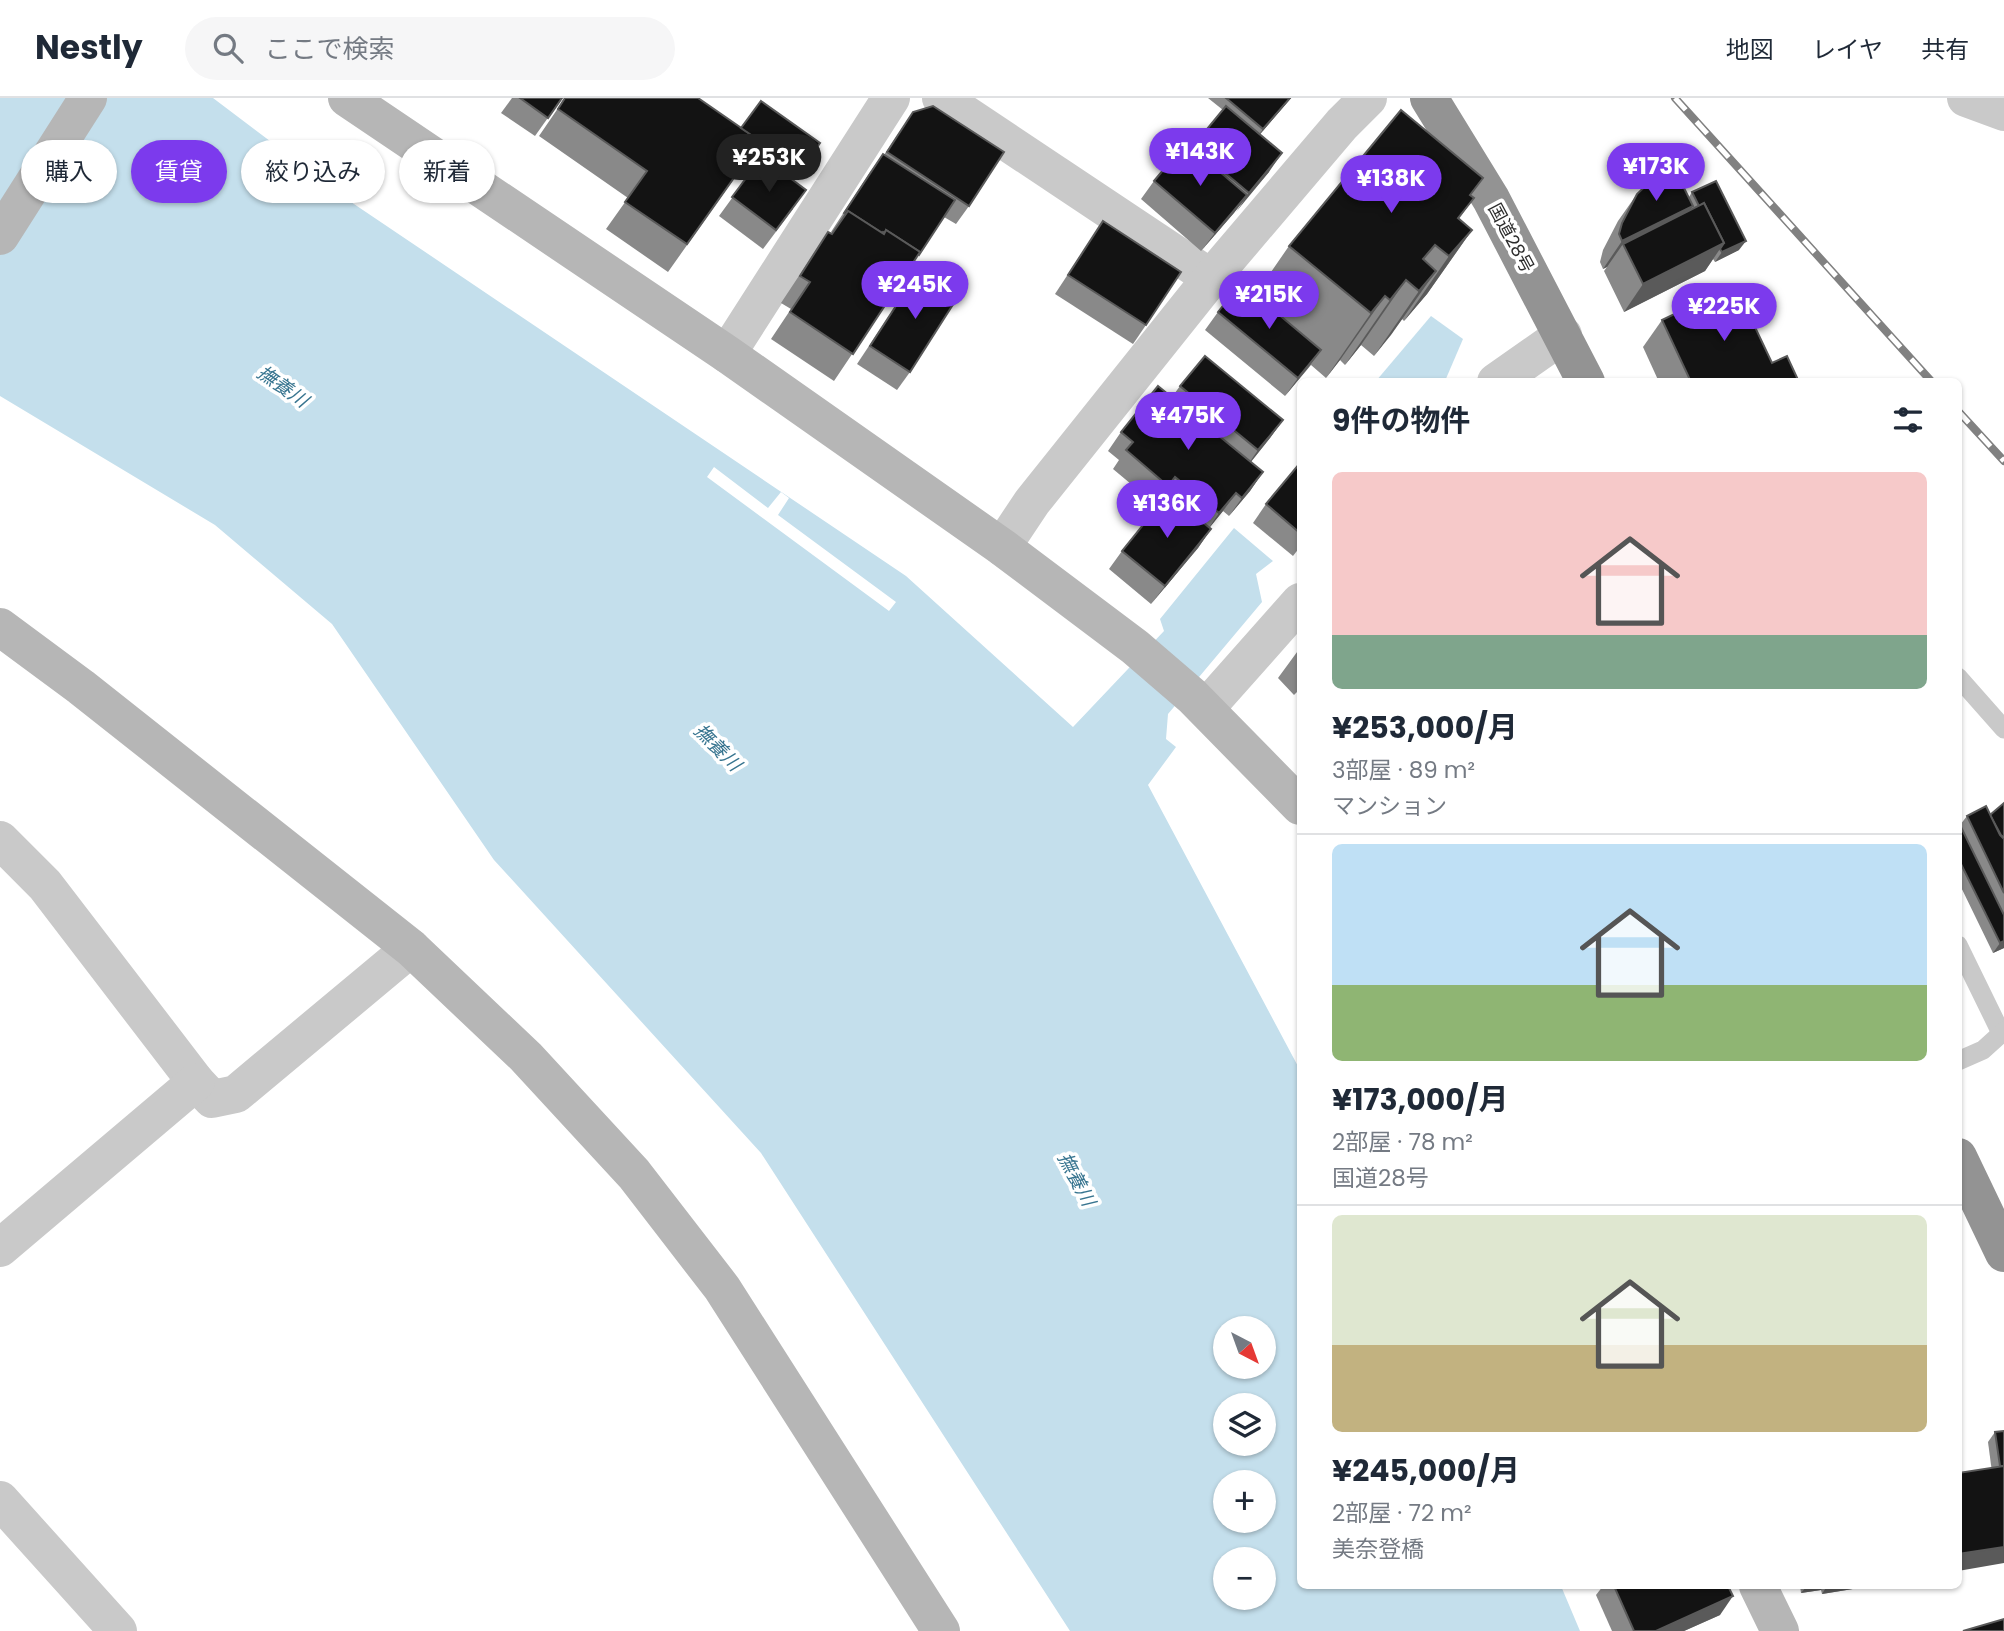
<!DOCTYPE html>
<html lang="ja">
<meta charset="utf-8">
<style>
:root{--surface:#fff;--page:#f6f6f7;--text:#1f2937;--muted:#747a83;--line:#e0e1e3;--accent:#7c3aed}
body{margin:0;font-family:Poppins,"Noto Sans JP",sans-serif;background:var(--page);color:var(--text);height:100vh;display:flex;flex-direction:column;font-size:26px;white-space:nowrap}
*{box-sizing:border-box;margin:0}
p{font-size:23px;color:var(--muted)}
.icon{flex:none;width:38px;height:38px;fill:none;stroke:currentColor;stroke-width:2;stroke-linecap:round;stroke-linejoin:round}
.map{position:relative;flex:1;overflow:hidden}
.details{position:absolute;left:1297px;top:280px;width:665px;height:1211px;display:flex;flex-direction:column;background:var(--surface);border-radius:10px;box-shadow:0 2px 5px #0004}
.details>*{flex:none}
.top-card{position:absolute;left:21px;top:42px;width:665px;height:63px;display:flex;gap:14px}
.needle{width:46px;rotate:139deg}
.controls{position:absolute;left:1213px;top:1218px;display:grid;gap:14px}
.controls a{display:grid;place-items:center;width:63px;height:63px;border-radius:50%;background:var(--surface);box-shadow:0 2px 5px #0004;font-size:35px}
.price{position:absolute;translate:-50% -60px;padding:0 16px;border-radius:24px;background:var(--accent);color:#fff;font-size:23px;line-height:46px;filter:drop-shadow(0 2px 4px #0008)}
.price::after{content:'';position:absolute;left:50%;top:42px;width:21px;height:16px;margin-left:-10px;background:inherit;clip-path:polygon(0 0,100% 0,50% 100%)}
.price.selected{background:#222;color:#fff}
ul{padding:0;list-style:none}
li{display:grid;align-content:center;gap:14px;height:371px;padding:0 35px}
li+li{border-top:2px solid var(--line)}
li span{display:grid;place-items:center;height:217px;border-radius:10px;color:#555}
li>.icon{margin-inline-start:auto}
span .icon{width:126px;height:126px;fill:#fffc;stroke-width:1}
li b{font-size:30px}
h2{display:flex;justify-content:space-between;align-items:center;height:84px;padding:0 35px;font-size:30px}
.tag{padding:0 24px;border-radius:32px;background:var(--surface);box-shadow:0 2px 5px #0004;font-size:24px;line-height:63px}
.tag.selected{background:var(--accent);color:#fff}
header{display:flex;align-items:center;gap:42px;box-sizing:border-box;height:98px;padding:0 35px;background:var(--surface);border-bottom:2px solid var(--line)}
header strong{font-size:33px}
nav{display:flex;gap:38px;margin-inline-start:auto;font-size:24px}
.search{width:490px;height:63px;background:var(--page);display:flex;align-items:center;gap:18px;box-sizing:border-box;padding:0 24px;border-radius:38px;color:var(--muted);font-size:26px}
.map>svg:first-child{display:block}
.water{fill:#c4dfec;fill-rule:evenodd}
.pier{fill:#fff}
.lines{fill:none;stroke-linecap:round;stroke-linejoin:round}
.lane{stroke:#c9c9c9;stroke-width:19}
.street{stroke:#c9c9c9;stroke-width:38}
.secondary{stroke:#b6b6b6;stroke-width:38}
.highway{stroke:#939393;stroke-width:38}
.rail-casing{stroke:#818181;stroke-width:8}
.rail{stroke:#fff;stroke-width:5;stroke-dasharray:16;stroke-linecap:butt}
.wall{fill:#898989}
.shaded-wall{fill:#5a5a5a}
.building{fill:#131313;stroke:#5a5a5a;stroke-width:2}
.labels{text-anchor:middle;stroke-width:7;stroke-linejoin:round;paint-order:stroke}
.street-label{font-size:18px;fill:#2c2c2c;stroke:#fff}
.water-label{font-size:19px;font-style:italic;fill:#387590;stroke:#fff}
</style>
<header>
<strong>Nestly</strong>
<div class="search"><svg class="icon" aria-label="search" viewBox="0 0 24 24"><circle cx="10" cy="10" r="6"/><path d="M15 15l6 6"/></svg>ここで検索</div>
<nav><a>地図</a><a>レイヤ</a><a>共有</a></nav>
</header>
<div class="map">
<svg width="2004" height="1533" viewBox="0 0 2004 1533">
<rect width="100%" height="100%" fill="#fff"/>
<g class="water">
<path d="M0 0H213L351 104 906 478 1073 629 1164 533 1160 521 1234 430 1273 463 1256 476 1262 504 1168 616 1166 641 1176 649 1148 687 1300 972V1488H1561L1580 1533H1070L761 1055 494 762 332 526 215 427 0 298ZM1225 1230H1264V1269H1225ZM1225 1307H1264V1346H1225ZM1225 1384H1264V1423H1225ZM1225 1461H1264V1500H1225Z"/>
<polygon points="1431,218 1463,241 1445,283 1376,283"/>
</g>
<polygon class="pier" points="714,369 768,410 781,394 789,400 778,417 896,504 889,513 707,379"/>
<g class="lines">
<g class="lane">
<polyline points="1958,579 2004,631"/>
<polyline points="1958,847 2001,935"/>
<polyline points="1958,963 1983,952 2004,933"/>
</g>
<g class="street">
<polyline points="941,0 1211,180"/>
<polyline points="1966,0 2004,14"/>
<polyline points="727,256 891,0"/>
<polyline points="1496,284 1563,237"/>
<polyline points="1002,449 1032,404 1211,180 1342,26 1368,0"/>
<polyline points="1206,610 1300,504"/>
<polyline points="0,742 45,787 196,984 212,1001 236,996 411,850"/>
<polyline points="0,1150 196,984"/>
<polyline points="0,1402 118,1533"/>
</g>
<g class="secondary">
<polyline points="347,0 727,256 1002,449 1135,549 1192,598 1300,708"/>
<polyline points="0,138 88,0"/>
<polyline points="0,529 81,589 411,850 526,959 634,1076 722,1190 941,1533"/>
<polyline points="1758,1488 1780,1533"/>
</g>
<g class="highway">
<polyline points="1429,0 1491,101 1586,284"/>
<polyline points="1958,1059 2004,1155"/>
</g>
<g class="rail-casing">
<g id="rail">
<polyline points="1675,0 1932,284"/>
<polyline points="1958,313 2004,363"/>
</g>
</g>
<use href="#rail" class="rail"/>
</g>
<g class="wall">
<polygon points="512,0 562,0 535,38 501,15"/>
<polygon points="565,0 741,30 820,45 793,83 793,111 763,151 719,118 751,74 743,68 668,174 606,131 628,100 539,38"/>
<polygon points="1208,0 1291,0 1260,36 1269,74 1201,153 1141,101 1154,83 1191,50 1223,12"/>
<polygon points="913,14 969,108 956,126 944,119 834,283 771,241 791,211 781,205 828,134 831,136 832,135 831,134 870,74 883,56 884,57"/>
<polygon points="1483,80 1471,97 1474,100 1459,121 1472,132 1427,196 1404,223 1402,221 1374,258 1361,247 1345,267 1340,262 1326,280 1311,267 1285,298 1205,232 1218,214 1255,197 1289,148"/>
<polygon points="1692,94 1739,152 1715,164 1713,161 1705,173 1624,214 1604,173 1607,169 1603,171 1600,164 1603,152 1618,123 1637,96 1689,99"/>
<polygon points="1103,123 1146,227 1133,246 1055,196"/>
<polygon points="920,171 910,274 897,292 857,266"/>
<polygon points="1662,222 1772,265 1799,284 1659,284 1643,249"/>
<polygon points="1180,288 1283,322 1270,340 1251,364 1263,374 1250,393 1229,418 1223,413 1209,430 1211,431 1198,450 1151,506 1109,471 1122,453 1165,400 1162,398 1155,406 1113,371 1119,362 1108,353 1121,334 1172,299"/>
<polygon points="1300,365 1300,449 1293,458 1253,425 1266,406"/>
<polygon points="1300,550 1300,595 1298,593 1294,597 1278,580"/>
<polygon points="1967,718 2004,741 2004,850 1993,855 1958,783 1958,723 1960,727"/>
<polygon points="2004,1333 2004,1465 1988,1344 1995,1334"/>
<polygon points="1603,1488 1728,1488 1720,1517 1684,1533 1612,1533 1596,1497"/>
<polygon points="1800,1488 1871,1488 1822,1496 1821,1492 1801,1495"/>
</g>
<g class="shaded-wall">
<polygon points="1290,0 1291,0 1256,41 1263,31"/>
<polygon points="1282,55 1269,74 1236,114 1249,95"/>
<polygon points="1247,97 1234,115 1201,153 1215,135"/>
<polygon points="1693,108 1674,135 1623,146 1607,169 1603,171 1622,143"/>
<polygon points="1472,132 1427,196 1404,223 1449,158"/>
<polygon points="1746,143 1739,152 1715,164 1722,154"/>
<polygon points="1724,145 1705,173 1624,214 1643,186"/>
<polygon points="1436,173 1391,237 1374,258 1419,193"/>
<polygon points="1406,182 1361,247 1345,267 1390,202"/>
<polygon points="1385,198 1340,262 1326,280 1371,215"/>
<polygon points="1321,252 1308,270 1285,298 1298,280"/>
<polygon points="1283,322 1270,340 1245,371 1258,352"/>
<polygon points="1263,374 1250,393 1229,418 1242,400"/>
<polygon points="1236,395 1223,413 1206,434 1219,415"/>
<polygon points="1211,431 1198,450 1151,506 1165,488"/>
<polygon points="2004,843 2004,850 1993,855 2000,845"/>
<polygon points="2004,1449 2004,1465 1958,1473 1958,1456"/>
<polygon points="1807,1488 1824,1488 1821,1492 1801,1495"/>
<polygon points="1827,1488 1871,1488 1822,1496"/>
<polygon points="1733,1498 1720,1517 1684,1533 1656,1533"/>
</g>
<g class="building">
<polygon points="520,0 562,0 548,20"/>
<polygon points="565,0 698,0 760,43 687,146 625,104 647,73 558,11"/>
<polygon points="1226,0 1290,0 1263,31"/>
<polygon points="761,3 820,45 796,79 756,49 760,43 741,30"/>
<polygon points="933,8 1004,54 969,108 887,54 913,14"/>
<polygon points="1226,8 1282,55 1249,95 1193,48"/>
<polygon points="1401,12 1483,80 1470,97 1474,100 1458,120 1472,132 1449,158 1435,147 1423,161 1436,173 1419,193 1406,182 1390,202 1385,198 1371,215 1289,148"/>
<polygon points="1186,45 1247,97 1215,135 1154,83"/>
<polygon points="883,56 955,102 919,157 918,156 920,154 886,132 885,135 883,134 882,135 848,113 846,116 844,115"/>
<polygon points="762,59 806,92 776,132 732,99"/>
<polygon points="1671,64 1693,108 1622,143 1619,136 1622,125 1637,96"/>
<polygon points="1716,83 1746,143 1722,154 1720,151 1724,145 1704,105 1699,108 1692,94"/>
<polygon points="1704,105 1724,145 1643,186 1623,146"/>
<polygon points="848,113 884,136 886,132 920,154 853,256 790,214 810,184 800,178 828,134 832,136"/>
<polygon points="1103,123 1181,174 1146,227 1068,177"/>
<polygon points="920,171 959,197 910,274 870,248"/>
<polygon points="1241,185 1321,252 1298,280 1218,214"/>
<polygon points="1735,187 1772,265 1787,258 1799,284 1691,284 1662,222"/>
<polygon points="1205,258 1283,322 1258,352 1180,288"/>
<polygon points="1158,288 1263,374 1242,400 1236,395 1219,415 1175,379 1168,388 1126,352 1133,344 1121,334"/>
<polygon points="1300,365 1300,435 1266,406"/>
<polygon points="1168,396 1211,431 1165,488 1122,453"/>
<polygon points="2004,705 2004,737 2002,739 1990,717"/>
<polygon points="1986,708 2000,737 2004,741 2004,795 1967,718"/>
<polygon points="1958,723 2004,817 2004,843 2000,845 1958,760"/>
<polygon points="2004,1333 2004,1368 2000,1368 1995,1334"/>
<polygon points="2004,1368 2004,1449 1958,1456 1958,1375"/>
<polygon points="1614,1488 1728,1488 1733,1498 1656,1533 1634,1533"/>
<polygon points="2004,1521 2004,1533 1963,1533"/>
</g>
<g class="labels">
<g class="street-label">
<text transform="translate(1511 140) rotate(62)" y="6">国道28号</text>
</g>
<g class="water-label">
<text transform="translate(283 288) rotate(35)" y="7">撫養川</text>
<text transform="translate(718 649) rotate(45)" y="7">撫養川</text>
<text transform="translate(1077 1081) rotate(62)" y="7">撫養川</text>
</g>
</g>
</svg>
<div class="controls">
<a><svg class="needle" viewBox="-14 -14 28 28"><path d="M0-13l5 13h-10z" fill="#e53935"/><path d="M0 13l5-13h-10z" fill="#747a83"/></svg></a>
<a><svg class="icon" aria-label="layers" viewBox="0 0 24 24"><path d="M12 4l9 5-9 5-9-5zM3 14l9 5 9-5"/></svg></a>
<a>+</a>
<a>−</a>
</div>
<b class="price" style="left:1200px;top:90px">¥143K</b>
<b class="price selected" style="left:769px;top:96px">¥253K</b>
<b class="price" style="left:1656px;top:105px">¥173K</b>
<b class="price" style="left:1391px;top:117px">¥138K</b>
<b class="price" style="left:915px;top:223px">¥245K</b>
<b class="price" style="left:1269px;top:233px">¥215K</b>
<b class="price" style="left:1724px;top:245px">¥225K</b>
<b class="price" style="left:1188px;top:354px">¥475K</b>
<b class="price" style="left:1167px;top:442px">¥136K</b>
<div class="top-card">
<a class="tag">購入</a>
<a class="tag selected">賃貸</a>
<a class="tag">絞り込み</a>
<a class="tag">新着</a>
</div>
<section class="details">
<h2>9件の物件<svg class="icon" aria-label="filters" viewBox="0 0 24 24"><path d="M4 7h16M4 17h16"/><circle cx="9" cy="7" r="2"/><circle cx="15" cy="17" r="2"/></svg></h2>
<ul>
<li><span style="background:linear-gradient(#f6c9c9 75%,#7fa58c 0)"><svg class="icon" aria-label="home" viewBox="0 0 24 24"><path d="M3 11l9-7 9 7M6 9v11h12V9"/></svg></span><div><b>¥253,000/月</b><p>3部屋 · 89 m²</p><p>マンション</p></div></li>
<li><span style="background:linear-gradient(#bfe0f5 65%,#8fb573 0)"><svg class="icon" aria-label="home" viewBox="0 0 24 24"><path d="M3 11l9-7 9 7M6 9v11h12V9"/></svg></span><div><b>¥173,000/月</b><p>2部屋 · 78 m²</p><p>国道28号</p></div></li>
<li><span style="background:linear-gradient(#dfe7d0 60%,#c2b280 0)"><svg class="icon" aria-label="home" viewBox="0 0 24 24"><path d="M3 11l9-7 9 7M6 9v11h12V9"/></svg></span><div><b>¥245,000/月</b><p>2部屋 · 72 m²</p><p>美奈登橋</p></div></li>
</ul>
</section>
</div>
